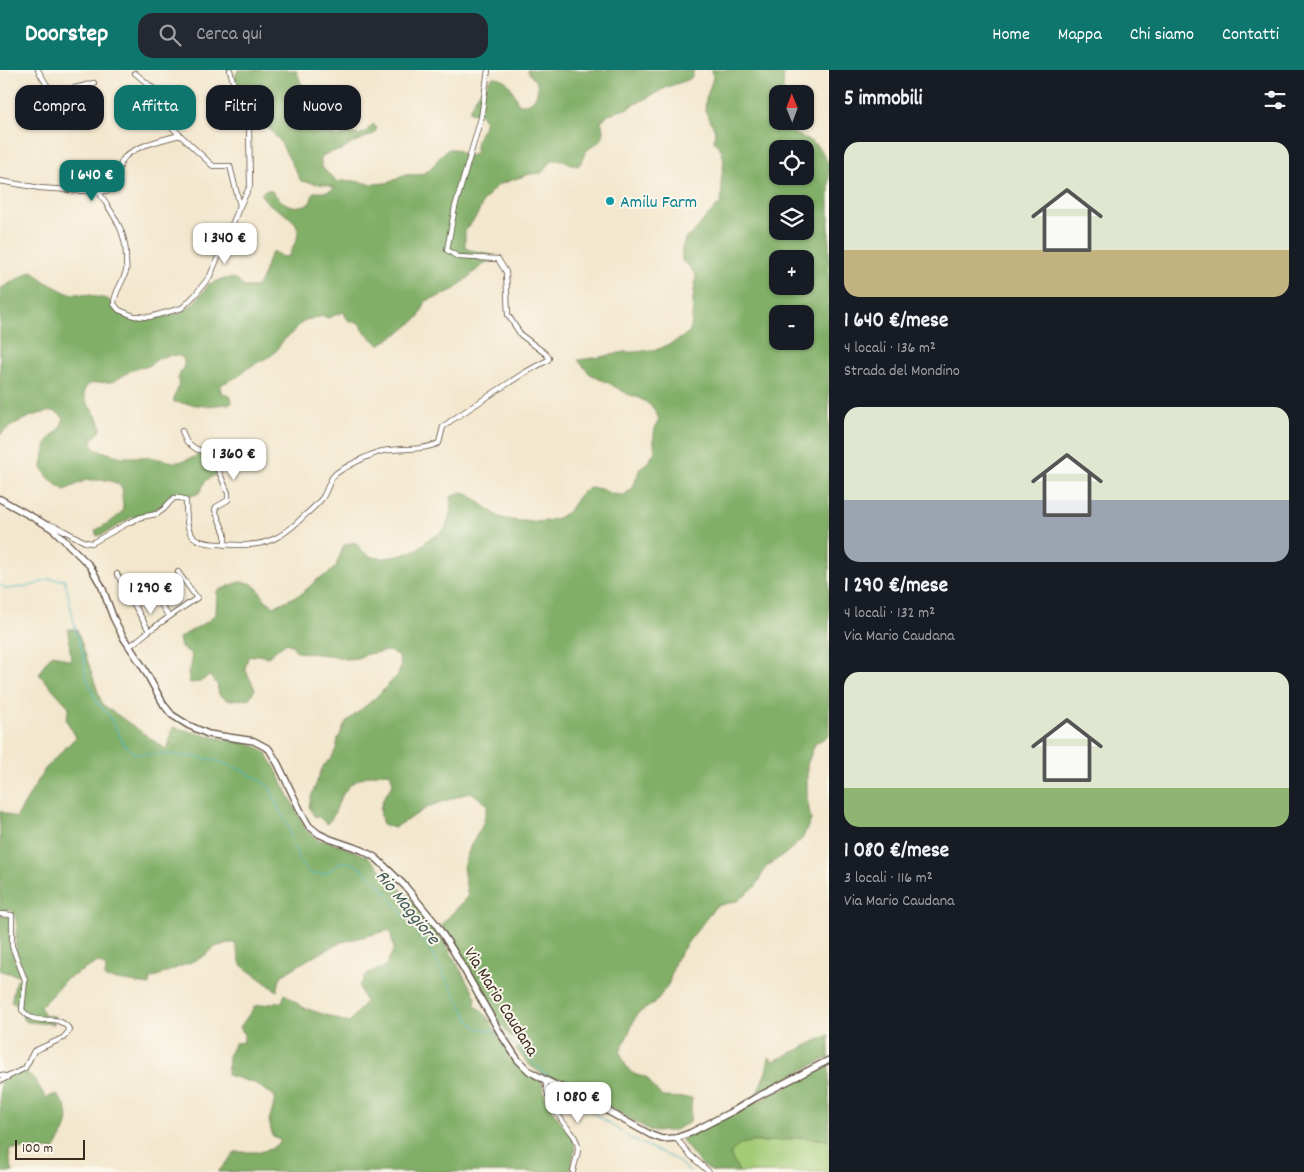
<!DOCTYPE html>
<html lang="it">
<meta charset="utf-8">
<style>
:root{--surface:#171b24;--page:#242831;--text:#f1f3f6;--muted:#9ea1a6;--accent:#0f766e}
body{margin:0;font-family:Dekko,sans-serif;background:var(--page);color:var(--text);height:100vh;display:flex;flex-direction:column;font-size:19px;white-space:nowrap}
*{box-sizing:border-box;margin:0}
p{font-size:16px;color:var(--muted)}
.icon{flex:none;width:28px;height:28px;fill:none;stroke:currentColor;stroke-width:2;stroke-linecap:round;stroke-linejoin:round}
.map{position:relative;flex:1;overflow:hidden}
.drawer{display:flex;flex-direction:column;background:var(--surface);width:475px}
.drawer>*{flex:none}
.top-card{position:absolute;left:15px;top:15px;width:475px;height:45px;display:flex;gap:10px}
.needle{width:32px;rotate:359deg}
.buttons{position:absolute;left:769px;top:15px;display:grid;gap:10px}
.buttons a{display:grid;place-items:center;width:45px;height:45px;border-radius:10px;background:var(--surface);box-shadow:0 1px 4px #0004;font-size:25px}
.scale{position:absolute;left:15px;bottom:12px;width:70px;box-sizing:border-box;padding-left:5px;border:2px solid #3b2a1e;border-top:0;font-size:14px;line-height:18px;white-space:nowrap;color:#3b2a1e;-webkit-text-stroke:4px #fbf7ec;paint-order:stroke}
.price{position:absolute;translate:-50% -42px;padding:0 11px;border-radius:10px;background:#fff;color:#222;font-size:16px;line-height:32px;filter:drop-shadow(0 1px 2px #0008)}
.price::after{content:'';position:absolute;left:50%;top:30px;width:15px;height:11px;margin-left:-8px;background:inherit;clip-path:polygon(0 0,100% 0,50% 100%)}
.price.selected{background:var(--accent);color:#fff}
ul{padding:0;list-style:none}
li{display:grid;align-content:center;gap:10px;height:265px;padding:0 15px}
li span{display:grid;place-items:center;height:155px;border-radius:15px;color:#555}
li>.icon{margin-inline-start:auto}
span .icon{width:90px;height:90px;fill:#fffc;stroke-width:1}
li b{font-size:21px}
h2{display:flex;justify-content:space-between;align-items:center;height:60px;padding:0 15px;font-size:21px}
.pill{padding:0 18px;border-radius:15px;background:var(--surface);box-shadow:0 1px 4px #0004;font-size:18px;line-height:45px}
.pill.selected{background:var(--accent);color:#fff}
header{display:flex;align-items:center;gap:30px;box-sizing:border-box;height:70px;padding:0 25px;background:var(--accent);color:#fff}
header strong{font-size:24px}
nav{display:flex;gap:28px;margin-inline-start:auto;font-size:18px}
.search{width:350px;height:45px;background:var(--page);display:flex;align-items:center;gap:12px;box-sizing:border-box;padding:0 18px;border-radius:15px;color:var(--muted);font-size:19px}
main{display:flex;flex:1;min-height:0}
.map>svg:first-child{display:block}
.green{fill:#a2cb76;stroke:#6e7a4a}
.forest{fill:#81af67;stroke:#5e6c42;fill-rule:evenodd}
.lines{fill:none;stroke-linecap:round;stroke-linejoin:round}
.stream{stroke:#4ab6c5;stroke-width:1}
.minor-casing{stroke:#574638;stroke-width:6}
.major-casing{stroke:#574638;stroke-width:8}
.minor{stroke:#fff;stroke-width:4.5}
.major{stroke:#fff;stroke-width:5.5}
.culture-dot{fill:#0f9aa8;stroke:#fbf7ec;stroke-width:2}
.labels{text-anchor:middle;stroke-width:4;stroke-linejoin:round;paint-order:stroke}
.culture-label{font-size:18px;fill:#0d838f;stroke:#fbf7ec;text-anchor:start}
.street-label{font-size:18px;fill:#3b2a1e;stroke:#fbf7ec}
.water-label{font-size:19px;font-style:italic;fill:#405b58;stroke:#fbf7ec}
</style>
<header>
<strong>Doorstep</strong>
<div class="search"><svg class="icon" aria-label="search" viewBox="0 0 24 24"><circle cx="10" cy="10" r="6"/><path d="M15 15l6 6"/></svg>Cerca qui</div>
<nav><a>Home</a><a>Mappa</a><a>Chi siamo</a><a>Contatti</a></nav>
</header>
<main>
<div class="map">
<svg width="829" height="1102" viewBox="0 0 829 1102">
<rect width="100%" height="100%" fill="#fbf7ec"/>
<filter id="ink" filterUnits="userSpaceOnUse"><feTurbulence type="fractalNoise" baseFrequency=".02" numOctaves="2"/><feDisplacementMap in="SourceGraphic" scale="10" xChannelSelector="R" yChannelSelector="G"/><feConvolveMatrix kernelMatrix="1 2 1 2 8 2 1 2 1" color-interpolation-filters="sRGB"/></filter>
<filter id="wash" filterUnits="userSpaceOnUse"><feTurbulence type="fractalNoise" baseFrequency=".0096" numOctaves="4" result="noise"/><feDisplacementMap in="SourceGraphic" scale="20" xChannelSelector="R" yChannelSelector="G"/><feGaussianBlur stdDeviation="1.12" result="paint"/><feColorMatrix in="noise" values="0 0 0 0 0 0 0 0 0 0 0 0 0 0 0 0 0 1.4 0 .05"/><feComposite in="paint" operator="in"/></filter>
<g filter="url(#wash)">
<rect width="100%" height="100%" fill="#f3e7ce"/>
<path class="green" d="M800 1067 829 1070V1102H739L730 1085C736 1070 752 1072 764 1072 770 1072 775 1070 780 1070 787 1069 793 1069 800 1067Z"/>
<g class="forest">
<path d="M238 0H296L309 34 314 42 310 48 314 59 324 58C329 65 333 66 341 67L345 62H350L358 65 366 62 373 54 377 58 374 64 353 73 342 80 328 83 321 87C319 101 330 103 338 112 348 109 355 111 365 113 371 114 378 114 384 113 392 113 398 107 406 105 409 104 414 105 417 105 437 101 437 83 450 79 460 77 462 90 475 84 476 79 476 73 478 67 482 57 489 54 481 44L470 42V38L478 24 487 16 489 11 493 7C508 7 513 20 518 33 530 38 540 26 537 14 535 9 529 5 527 0H693V4L690 9 685 11 667 17 628 38 608 45 601 51C605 66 606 67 593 76 591 78 588 79 586 81 583 86 583 91 578 96 570 94 560 89 552 90L545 100 541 103 530 104 503 113 498 115 490 123 483 132 476 147 465 161V178C474 182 484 181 492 186L490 191 480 197 455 219 440 226 431 229 426 231 419 247 402 261 379 275 363 260 361 255 357 252C346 253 348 248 343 242L328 248 323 246 306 250 302 253 294 261 282 272 276 281 272 285 246 299 239 306 224 313 220 316 221 322 231 327 232 333 227 334 205 336 174 332C173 326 177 323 178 317 179 315 178 312 178 309 180 300 188 296 182 287 173 284 163 285 155 291 152 293 150 296 146 297 142 298 138 297 134 299 127 302 121 308 114 311 106 315 85 308 84 323 84 337 103 346 101 361L93 368 92 374 94 379 122 387H150L173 392H179L195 387 200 384 206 385 216 398 217 404 205 411 201 421 197 424 191 426 175 425 170 426 163 434 148 444 132 447 107 462 97 466 95 461C102 456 123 447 123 437 123 431 121 427 123 420L118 414 108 410H86L65 420 55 414 48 407 42 398 45 376 52 366 60 358 64 348 55 341C35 343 15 351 0 365V219L31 201 36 203 44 211 67 223 91 225 96 227 108 229 118 242 127 248 138 251 149 250 181 243 194 233 209 214 220 210 231 208 236 209 244 217H256C266 207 265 192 273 181L283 187 289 186C291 179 298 170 298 163 300 145 268 140 261 124L265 120H271C282 134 293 141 310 133L314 122C322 122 329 123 335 118L326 115 301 111 280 71 269 59 259 53 252 51 237 28 235 7Z"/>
<path d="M712 0H784L783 18 785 24H778V51H788L792 63C802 67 813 71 820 79 824 84 825 89 829 93V665L815 674 807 695V728L811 750 802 769 785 784 766 797 756 816 737 831 716 836 688 872 675 891 669 913 656 932 637 944 620 982C627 998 628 1005 646 1007L652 1015 662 1027 692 1028 690 1052 673 1061H651L590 1026 543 1005 528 994 516 979 523 975 511 967 496 948 463 888 441 855 468 827 463 797 471 775 482 756 488 735 471 722 430 736 394 758 383 754C376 734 384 729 393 713L390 703C371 703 351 708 342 726 335 738 337 743 327 754L319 747 314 746 309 737 311 727 323 696 331 689 336 679 338 669 346 652 374 629 398 605 401 595 398 585 388 581 367 584 357 588 346 589 335 586 297 582 292 575 285 573 268 587 258 585 248 587 245 599 255 619 249 629 228 630 219 625 217 614 209 606 200 612 190 613 188 603 192 593 191 583 181 578 179 568 208 551 216 543 217 521 239 512 251 513 259 520 265 530 275 536 301 524 318 509 328 504 336 496 344 475 355 472C360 478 365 485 373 487 384 490 409 485 418 478 421 476 424 473 427 470 433 466 442 464 446 457 451 448 450 437 451 427L461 422 471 426 499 447 511 450 535 452 547 451 558 448 568 442 581 423 590 417 601 419 612 424 624 425 633 418 640 398 649 391 655 381C653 367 653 361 659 349L654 339 646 332 637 327 627 324 609 313 599 309 589 303 578 290 601 287 624 282H636L659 279 680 269 690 261 692 251 693 228 696 206 690 197 682 191V179L685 169 694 162 707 146 721 133 722 122 721 112 724 90 721 80 714 71 715 60 705 40 706 29 713 8ZM778 79H805V106H778ZM778 134H805V161H778ZM778 189H805V216H778ZM778 244H805V271H778Z"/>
<path d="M68 559H77L102 634 167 680 173 657 203 665 248 674 259 678 267 684 274 696 306 760 319 771 325 770 367 786 402 820 429 850 445 873 476 927 475 935 487 946 506 979 522 998 534 1008 542 1012 544 1023 549 1034 555 1044 573 1068 575 1080 572 1091 571 1102H218L235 1082H259L271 1079 281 1071 272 1065 269 1050 273 1038 275 1026 254 1013 227 1005 228 986 235 973 244 972V964L240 957 255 936 282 932 285 924 302 937 349 953 365 932 359 916 368 903 385 897 394 879 390 860 342 872 310 888 281 906 277 921 241 895 235 873H228L215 877 203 887 150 909 149 915 105 908 106 897 98 892 65 910 49 928 40 937 45 945 55 946 54 954 28 952 23 949 19 936 11 932 16 911 25 904C22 896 17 887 16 878 14 865 21 849 10 839L0 842V741L16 748 45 699 76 667 66 650 69 637 39 604 45 593 53 584 71 591Z"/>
<polygon points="0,846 10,847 10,877 21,906 0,901"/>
<polygon points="829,965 829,987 757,1023 766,1002 769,987 774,991"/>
<path d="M829 996V1070L800 1067 791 1069 765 1072 754 1071 741 1074 732 1081 730 1085 739 1102C732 1102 723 1102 715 1102 702 1100 689 1079 681 1069Z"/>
<path d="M26 1002 35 1010 46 1028 56 1024C58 1027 62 1030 64 1034 74 1049 62 1067 54 1080L44 1079H9L10 1091 13 1102H0V1004Z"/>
</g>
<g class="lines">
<g class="stream">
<polyline points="0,515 7,519 34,515 48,509 65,510 76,561 84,588 86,607 98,634 108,644 124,674 135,684 168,684 211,689 237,698 259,709 270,718 279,740 287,753 299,790 304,798 311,804 324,804 342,792 348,792 358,796 382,817 427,875 470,951 477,958 493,961 499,965"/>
<path d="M506 969C520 976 528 989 540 999 545 1004 551 1006 555 1012"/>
<polyline points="560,1020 564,1027 576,1037 589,1040 630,1068 675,1089 690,1102"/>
</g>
</g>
</g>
<g filter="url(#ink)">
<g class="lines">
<g class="minor-casing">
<g id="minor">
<polyline points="38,0 52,24 94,13"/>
<polyline points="230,0 234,15 236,27 249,56 250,116 240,136"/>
<path d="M0 111 40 118 99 122C113 145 127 161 126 190 126 193 127 198 126 201 123 213 114 222 114 234L119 240 134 246 150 247 182 238 195 225 210 206 240 136 230 96H213L164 50 161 34 154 19 135 3"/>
<path d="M99 122 111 120C119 109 117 102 122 91 129 77 165 69 180 65"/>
<polyline points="182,361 187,372 196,379 207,382 212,387 220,404 228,423 228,430 216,437 215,440 225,464 225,475"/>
<path d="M48 454 57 457 85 472 92 473 128 453 141 447 157 444 164 439 169 433 174 428H181L186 431C187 458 185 473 218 474 235 475 255 477 271 470 282 466 296 454 304 446 311 440 318 434 323 427 330 416 328 407 341 400 354 393 369 384 383 381 401 378 422 381 439 373L443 357 452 350 524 303 548 290 549 288 546 284 521 265 508 245 506 202 498 189 458 187 447 180 455 137 481 48 488 0"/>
<polyline points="117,504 149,561 129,577"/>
<polyline points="169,547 197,528 178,502"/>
<polyline points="149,561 169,547 152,520"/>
<path d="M0 844 12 845V876L25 910 22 940C25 943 29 947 32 948 47 953 58 944 70 960L63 968 34 981 25 998 0 1011"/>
<polyline points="0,1005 8,1007"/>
<path d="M545 1010C547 1026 552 1036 561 1049 567 1059 578 1066 578 1079 578 1086 574 1094 573 1102"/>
<polyline points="676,1068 690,1085 709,1102"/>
</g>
</g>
<g class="major-casing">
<polyline id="major" points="0,429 43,453 54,460 90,496 102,517 113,547 123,567 143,597 164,635 172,645 188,655 208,664 254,671 269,679 278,694 303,746 309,756 319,764 330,769 362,780 376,788 405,816 436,854 454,882 502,966 518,990 529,1001 545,1010 582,1027 651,1065 662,1069 676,1068 690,1063 735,1040 755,1028 829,990"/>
</g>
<use href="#minor" class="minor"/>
<use href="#major" class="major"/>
</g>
</g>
<circle class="culture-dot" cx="610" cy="131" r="5"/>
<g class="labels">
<g class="culture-label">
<text x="620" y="137">Amilu Farm</text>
</g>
<g class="street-label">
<text transform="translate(502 931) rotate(58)" y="6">Via Mario Caudana</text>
</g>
<g class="water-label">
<text transform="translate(409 836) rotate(51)" y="7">Rio Maggiore</text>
</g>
</g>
</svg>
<div class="buttons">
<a><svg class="needle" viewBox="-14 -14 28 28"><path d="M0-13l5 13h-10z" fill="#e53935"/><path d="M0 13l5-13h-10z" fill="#9ea1a6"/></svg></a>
<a><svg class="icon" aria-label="locate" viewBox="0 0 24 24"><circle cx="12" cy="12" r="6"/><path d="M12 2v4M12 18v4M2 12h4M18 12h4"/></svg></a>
<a><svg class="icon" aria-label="layers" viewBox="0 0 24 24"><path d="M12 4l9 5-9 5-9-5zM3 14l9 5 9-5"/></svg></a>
<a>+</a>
<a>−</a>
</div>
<div class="scale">100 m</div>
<b class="price selected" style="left:92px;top:132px">1 640 €</b>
<b class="price" style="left:225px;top:195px">1 340 €</b>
<b class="price" style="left:234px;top:411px">1 360 €</b>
<b class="price" style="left:151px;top:545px">1 290 €</b>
<b class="price" style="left:578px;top:1054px">1 080 €</b>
<div class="top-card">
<a class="pill">Compra</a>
<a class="pill selected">Affitta</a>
<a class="pill">Filtri</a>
<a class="pill">Nuovo</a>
</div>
</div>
<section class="drawer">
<h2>5 immobili<svg class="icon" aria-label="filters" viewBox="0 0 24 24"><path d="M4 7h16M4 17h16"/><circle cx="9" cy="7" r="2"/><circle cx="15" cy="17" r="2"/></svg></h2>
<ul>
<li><span style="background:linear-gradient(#dfe7d0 70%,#c2b280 0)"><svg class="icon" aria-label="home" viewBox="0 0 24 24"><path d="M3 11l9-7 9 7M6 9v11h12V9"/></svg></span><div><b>1 640 €/mese</b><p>4 locali · 136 m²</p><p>Strada del Mondino</p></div></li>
<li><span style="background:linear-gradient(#dfe7d0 60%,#9aa5b1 0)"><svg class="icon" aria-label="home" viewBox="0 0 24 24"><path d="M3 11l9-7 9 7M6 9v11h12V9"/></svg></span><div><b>1 290 €/mese</b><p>4 locali · 132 m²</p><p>Via Mario Caudana</p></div></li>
<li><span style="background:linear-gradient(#dfe7d0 75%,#8fb573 0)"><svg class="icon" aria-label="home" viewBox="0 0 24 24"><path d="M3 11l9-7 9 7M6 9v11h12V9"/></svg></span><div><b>1 080 €/mese</b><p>3 locali · 116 m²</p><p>Via Mario Caudana</p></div></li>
</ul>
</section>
</main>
